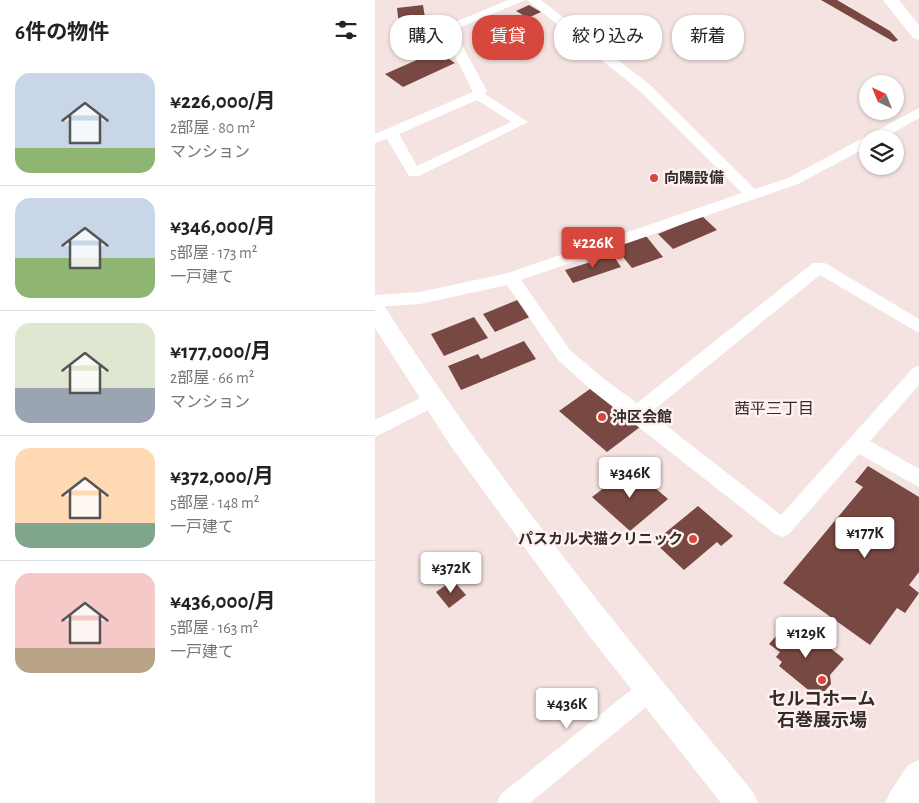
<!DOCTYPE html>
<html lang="ja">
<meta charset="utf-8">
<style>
:root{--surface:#fff;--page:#f2f2f2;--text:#222;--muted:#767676;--line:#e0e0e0;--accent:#d6483e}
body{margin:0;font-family:"Alegreya Sans","Noto Sans JP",sans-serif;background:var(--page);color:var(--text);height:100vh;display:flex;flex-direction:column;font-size:19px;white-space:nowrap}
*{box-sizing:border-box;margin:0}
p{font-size:16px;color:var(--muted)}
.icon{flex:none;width:28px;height:28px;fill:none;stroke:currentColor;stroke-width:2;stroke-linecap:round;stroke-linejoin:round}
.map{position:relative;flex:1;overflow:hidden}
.sheet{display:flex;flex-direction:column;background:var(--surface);width:375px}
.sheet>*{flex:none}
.guide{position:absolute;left:15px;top:15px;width:454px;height:45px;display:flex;gap:10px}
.needle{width:32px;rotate:317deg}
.buttons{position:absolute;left:484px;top:75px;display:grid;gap:10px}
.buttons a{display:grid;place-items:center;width:45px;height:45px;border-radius:50%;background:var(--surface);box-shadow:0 1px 4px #0004;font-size:25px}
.price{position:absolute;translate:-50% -42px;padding:0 11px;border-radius:5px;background:#fff;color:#222;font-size:16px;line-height:32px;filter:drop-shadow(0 1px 2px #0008)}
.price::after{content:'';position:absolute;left:50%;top:30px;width:15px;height:11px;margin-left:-8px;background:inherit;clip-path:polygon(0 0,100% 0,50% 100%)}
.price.on{background:var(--accent);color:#fff}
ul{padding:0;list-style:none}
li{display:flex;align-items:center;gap:15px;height:125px;padding:0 15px}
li+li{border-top:1px solid var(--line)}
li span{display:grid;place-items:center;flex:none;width:140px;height:100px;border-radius:15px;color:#555}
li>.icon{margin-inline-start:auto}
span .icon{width:60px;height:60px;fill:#fffc;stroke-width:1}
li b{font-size:21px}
h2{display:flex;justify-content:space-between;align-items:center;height:60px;padding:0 15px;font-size:21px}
.pill{padding:0 18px;border-radius:20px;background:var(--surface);box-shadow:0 1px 4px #0004;font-size:18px;line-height:45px}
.pill.on{background:var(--accent);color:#fff}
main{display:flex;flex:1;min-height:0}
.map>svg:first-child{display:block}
.building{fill:#784842}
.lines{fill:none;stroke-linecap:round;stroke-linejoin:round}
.minor{fill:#fff;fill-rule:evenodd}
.tertiary{fill:#fff;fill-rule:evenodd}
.poi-dot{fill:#d6483e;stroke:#fff1ef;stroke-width:2}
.labels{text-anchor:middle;stroke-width:5;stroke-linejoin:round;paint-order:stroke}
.poi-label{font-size:15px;font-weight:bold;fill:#322c2b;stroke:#fff1ef;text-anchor:start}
.neighbourhood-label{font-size:16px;fill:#322c2b;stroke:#fff1ef}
.near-poi-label{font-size:18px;font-weight:bold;fill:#322c2b;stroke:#fff1ef}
</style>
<main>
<section class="sheet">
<h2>6件の物件<svg class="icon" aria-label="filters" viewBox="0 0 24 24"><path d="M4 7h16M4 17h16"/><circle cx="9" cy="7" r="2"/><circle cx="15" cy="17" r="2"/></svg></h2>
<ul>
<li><span style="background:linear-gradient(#c9d6e8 75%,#8fb573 0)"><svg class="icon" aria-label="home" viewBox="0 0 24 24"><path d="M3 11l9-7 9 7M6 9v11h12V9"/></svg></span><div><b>¥226,000/月</b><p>2部屋 · 80 m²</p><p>マンション</p></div></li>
<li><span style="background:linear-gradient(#c9d6e8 60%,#8fb573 0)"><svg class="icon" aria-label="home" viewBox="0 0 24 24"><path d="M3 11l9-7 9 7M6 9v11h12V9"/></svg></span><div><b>¥346,000/月</b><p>5部屋 · 173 m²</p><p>一戸建て</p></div></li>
<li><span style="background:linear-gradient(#dfe7d0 65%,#9aa5b1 0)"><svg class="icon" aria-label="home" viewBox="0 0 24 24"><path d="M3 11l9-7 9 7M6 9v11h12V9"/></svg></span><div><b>¥177,000/月</b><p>2部屋 · 66 m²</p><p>マンション</p></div></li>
<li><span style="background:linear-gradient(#ffd9b3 75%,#7fa58c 0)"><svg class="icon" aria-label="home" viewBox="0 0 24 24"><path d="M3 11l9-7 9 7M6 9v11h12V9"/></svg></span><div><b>¥372,000/月</b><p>5部屋 · 148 m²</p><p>一戸建て</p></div></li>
<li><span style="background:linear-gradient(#f6c9c9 75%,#b9a48a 0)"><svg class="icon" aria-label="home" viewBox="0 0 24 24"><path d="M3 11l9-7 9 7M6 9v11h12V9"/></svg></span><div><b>¥436,000/月</b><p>5部屋 · 163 m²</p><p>一戸建て</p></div></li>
</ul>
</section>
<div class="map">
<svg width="544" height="803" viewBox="0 0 544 803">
<rect width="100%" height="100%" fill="#f4e3e1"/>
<g class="building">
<polygon points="446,0 462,0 515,31 523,40 519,42"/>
<polygon points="48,5 52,30 25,34 22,8"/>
<polygon points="154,5 166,12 153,18 141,11"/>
<polygon points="62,51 80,63 28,87 10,74"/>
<polygon points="327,216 342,230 298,249 283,234"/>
<polygon points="271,236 288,257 257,268 240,247"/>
<polygon points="238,255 246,267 198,283 190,270"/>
<polygon points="145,299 157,316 120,332 108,314"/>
<polygon points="99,317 113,338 69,356 56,334"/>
<polygon points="149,341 161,359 86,390 73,366 103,354 106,359"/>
<polygon points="222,384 269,424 232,452 184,411"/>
<polygon points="493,466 544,497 544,572 534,585 544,593 530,613 522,608 495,645 408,583 488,487 480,482"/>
<polygon points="256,467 293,499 255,531 217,497"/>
<polygon points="323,506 358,536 346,546 342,542 309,570 279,542"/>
<polygon points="78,580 91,595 74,608 61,592"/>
<polygon points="411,625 422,634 429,627 469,659 455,675 456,684 448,693 437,693 404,666 407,662 401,657 405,652 394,644"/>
</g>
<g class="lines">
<g class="minor">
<path d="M133 0H150L79 30 112 91 110 94 153 122 44 176H34L12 139 0 143V134L98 92 66 28ZM102 100 136 122 42 166 24 134Z"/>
<polygon points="152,0 166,0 275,85 380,189 413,178 544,108 544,118 507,139 492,139 492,147 423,184 146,280 195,350 229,379 262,403 438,263 450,263 544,319 544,333 445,275 275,413 406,515 538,368 544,366 544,385 495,441 544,469 544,487 484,454 414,534 407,537 400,534 215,389 183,360 132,285 45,304 0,307 0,295 45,292 133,273 367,193 265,91"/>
<polygon points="56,393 63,395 65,400 63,405 0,437 0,420"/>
<polygon points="274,678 282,682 286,690 282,698 155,803 122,803 126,794 266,682"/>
</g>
<g class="tertiary">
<polygon points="508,0 524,0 544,25 544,40 538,38"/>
<path d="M0 302 8 304C119 477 248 634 378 792L383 803H346L212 633 75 445 0 328Z"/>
<polygon points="544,760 544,803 510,803 515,792 533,765"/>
</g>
</g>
<g class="poi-dot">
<circle cx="279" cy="178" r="5"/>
<circle cx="227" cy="417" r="5"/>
<circle cx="318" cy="539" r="5"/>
<circle cx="447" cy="680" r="5"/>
</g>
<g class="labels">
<g class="poi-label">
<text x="289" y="183">向陽設備</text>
<text x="237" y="422">沖区会館</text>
<text x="308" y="544" text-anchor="end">パスカル犬猫クリニック</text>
</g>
<g class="neighbourhood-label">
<text x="399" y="414">茜平三丁目</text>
</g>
<g class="near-poi-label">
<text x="447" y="705">セルコホーム<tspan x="447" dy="21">石巻展示場</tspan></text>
</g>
</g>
</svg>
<div class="buttons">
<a><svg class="needle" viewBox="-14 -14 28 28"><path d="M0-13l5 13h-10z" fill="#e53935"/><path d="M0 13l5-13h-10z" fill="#767676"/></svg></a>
<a><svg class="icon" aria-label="layers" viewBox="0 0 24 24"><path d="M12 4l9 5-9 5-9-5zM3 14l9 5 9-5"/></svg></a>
</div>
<b class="price on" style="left:218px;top:269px">¥226K</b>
<b class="price" style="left:255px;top:499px">¥346K</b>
<b class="price" style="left:490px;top:559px">¥177K</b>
<b class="price" style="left:76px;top:594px">¥372K</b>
<b class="price" style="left:431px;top:659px">¥129K</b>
<b class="price" style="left:192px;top:730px">¥436K</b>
<div class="guide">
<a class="pill">購入</a>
<a class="pill on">賃貸</a>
<a class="pill">絞り込み</a>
<a class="pill">新着</a>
</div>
</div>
</main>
